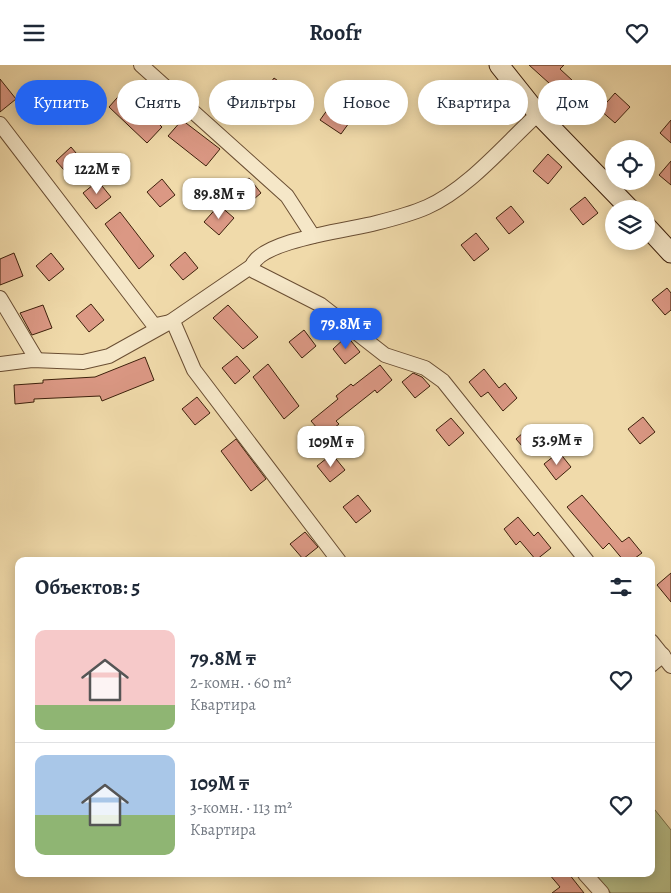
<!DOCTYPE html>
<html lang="ru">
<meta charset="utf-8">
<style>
:root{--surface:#fff;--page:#f2f2f3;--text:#1f2937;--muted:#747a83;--line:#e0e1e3;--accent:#2563eb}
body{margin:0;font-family:Alegreya,serif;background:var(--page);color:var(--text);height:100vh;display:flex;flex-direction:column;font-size:19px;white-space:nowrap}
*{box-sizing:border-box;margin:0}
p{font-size:16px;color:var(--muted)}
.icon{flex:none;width:28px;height:28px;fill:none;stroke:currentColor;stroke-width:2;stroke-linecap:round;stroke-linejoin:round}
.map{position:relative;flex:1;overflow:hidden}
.drawer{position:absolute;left:15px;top:492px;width:640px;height:320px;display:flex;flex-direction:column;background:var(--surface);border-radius:10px;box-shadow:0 2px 12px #0003}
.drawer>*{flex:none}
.banner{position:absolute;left:15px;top:15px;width:641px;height:45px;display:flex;gap:10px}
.tools{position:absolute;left:605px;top:75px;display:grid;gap:10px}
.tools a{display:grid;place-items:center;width:50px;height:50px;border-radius:50%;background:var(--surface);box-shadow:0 2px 12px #0003;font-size:25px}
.price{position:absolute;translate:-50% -42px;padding:0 11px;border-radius:10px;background:#fff;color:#222;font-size:16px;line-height:32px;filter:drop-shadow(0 1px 2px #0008)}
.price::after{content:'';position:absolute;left:50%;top:30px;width:15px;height:11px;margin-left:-8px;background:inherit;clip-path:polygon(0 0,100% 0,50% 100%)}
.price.current{background:var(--accent);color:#fff}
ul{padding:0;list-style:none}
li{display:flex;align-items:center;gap:15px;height:125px;padding:0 20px}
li+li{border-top:1px solid var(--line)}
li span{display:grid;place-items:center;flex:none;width:140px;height:100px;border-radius:10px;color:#555}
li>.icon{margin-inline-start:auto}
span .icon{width:60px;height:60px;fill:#fffc;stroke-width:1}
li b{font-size:21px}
h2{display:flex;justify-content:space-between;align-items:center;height:60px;padding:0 20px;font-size:21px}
.chip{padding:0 18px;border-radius:22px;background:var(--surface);box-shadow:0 2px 12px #0003;font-size:18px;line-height:45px}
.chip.current{background:var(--accent);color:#fff}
header{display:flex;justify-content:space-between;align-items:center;height:65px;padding:0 20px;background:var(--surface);font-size:22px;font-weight:600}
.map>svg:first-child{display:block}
.green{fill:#b8c08a;stroke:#7a704a}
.building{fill:#db9884;stroke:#3d200b}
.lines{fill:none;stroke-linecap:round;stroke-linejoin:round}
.street-casing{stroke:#6a4e33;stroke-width:16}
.secondary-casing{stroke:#3d200b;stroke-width:21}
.street{stroke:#f5e7c8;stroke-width:14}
.secondary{stroke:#f5e7c8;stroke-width:19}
</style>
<header><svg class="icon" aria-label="menu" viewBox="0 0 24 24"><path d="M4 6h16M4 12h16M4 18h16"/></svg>Roofr<svg class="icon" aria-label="heart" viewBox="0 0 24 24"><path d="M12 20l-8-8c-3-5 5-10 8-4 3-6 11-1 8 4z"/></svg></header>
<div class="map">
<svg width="671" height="828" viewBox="0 0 671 828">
<rect width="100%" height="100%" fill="#f0daaa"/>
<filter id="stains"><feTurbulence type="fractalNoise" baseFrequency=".004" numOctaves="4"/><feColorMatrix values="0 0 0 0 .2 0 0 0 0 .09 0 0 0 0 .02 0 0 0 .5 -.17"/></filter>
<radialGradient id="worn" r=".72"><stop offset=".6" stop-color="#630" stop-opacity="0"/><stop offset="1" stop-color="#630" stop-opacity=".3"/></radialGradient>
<polygon class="green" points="651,740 671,765 671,828 611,828 594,809 651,809"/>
<g class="building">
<polygon points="529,0 564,0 560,4 586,28 572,45 557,31 560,28"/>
<polygon points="274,13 291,25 274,49 257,37"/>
<polygon points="0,14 16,34 0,47"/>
<polygon points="124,25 162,62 147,78 109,42"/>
<polygon points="615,28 630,42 615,58 600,45"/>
<polygon points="333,37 354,51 341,69 320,55"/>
<polygon points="182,55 220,84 206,101 168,71"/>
<polygon points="671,55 671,78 660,68"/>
<polygon points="71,82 87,101 72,114 56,96"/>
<polygon points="548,89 562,102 548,119 533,106"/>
<polygon points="671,96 671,120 659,110"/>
<polygon points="249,113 261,128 247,140 234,125"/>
<polygon points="162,114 175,130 160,142 147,127"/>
<polygon points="98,116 111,132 96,144 83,128"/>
<polygon points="585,132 598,148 583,160 570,144"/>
<polygon points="219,140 234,153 219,170 204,157"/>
<polygon points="511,141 524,157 509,169 496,153"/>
<polygon points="120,147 154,191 139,204 105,159"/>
<polygon points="476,168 489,184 474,196 461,180"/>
<polygon points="185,187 198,203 183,215 170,200"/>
<polygon points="14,188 23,211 0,220 0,194"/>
<polygon points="51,188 64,204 49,216 36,201"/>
<polygon points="667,223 671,228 671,245 665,250 652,235"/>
<polygon points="91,239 104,255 89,267 76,251"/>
<polygon points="43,240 52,263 32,270 20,248"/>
<polygon points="228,240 258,272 243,284 213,253"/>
<polygon points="304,265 316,281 302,293 289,277"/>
<polygon points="347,271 360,287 345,299 333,284"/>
<polygon points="237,291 250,306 235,319 222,303"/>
<polygon points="145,292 154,315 102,336 100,331 34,334 34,337 15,339 14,320 43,318 43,315 95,312"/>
<polygon points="268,299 299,341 284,354 253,312"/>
<polygon points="380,300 392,315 377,328 375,325 336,356 339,359 324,371 311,356 338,334 336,331 351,319 353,321"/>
<polygon points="484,304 499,323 505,318 517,333 503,346 488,327 481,332 469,317"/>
<polygon points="413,308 422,312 430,321 415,333 402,317"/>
<polygon points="197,332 210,348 195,360 182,344"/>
<polygon points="643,352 655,367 640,379 628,364"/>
<polygon points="451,353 464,368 449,381 436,365"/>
<polygon points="531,361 544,377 529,389 516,374"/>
<polygon points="236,374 266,414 251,426 221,386"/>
<polygon points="559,387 571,402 556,415 544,399"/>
<polygon points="332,389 345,405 330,417 317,401"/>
<polygon points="358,430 371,446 356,458 343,442"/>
<polygon points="582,430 622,477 629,472 642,488 631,496 624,496 609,478 603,484 567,442"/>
<polygon points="518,452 534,471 538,467 551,483 536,495 520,476 516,480 504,464"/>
<polygon points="305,467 318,482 303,494 290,479"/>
<polygon points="671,508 671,537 657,520"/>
<polygon points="549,809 569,809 584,828 552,828 560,822"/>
</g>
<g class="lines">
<g class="street-casing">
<g id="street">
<polyline points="141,0 287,131 313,171"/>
<path d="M538 49C505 79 468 124 427 142 411 149 392 154 376 158 350 165 261 175 252 201L254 206 321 240 385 290 425 303 443 316 587 496"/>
<polyline points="0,59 153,259 156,260 170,257 175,261 194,305 339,496"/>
<polyline points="0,233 37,295"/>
<polyline points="0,299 32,295 83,297 109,291 170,257 252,201"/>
<polyline points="651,576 671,601"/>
<polyline points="651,600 663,590"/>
<polyline points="585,809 602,828"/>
</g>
</g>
<g class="secondary-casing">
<g id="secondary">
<polyline points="499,0 538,49 630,144"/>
<polyline points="646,161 671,188"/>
</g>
</g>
<use href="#street" class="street"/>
<use href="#secondary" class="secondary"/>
</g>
<rect width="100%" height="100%" filter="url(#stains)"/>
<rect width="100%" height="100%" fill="url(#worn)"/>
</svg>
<div class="tools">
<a><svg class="icon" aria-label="locate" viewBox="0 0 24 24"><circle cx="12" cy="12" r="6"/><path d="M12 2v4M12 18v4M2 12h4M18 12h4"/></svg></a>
<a><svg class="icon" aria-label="layers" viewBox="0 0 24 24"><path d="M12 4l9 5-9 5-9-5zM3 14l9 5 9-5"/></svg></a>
</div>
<b class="price" style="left:97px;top:130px">122M ₸</b>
<b class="price" style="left:219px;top:155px">89.8M ₸</b>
<b class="price current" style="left:346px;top:285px">79.8M ₸</b>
<b class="price" style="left:557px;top:401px">53.9M ₸</b>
<b class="price" style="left:331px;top:403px">109M ₸</b>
<div class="banner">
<a class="chip current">Купить</a>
<a class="chip">Снять</a>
<a class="chip">Фильтры</a>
<a class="chip">Новое</a>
<a class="chip">Квартира</a>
<a class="chip">Дом</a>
</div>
<section class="drawer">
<h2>Объектов: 5<svg class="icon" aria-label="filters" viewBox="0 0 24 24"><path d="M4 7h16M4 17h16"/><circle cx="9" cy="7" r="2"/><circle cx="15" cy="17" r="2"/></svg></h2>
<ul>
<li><span style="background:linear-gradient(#f6c9c9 75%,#8fb573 0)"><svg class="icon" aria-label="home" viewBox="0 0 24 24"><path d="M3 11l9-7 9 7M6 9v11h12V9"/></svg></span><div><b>79.8M ₸</b><p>2-комн. · 60 m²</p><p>Квартира</p></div><svg class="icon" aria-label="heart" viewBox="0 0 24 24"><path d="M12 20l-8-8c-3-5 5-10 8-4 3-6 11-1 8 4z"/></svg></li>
<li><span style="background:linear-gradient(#a9c7e8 60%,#8fb573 0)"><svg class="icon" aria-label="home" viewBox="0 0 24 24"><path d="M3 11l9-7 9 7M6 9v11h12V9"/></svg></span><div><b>109M ₸</b><p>3-комн. · 113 m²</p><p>Квартира</p></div><svg class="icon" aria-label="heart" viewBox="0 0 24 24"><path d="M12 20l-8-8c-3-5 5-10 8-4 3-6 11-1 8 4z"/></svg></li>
</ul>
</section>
</div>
